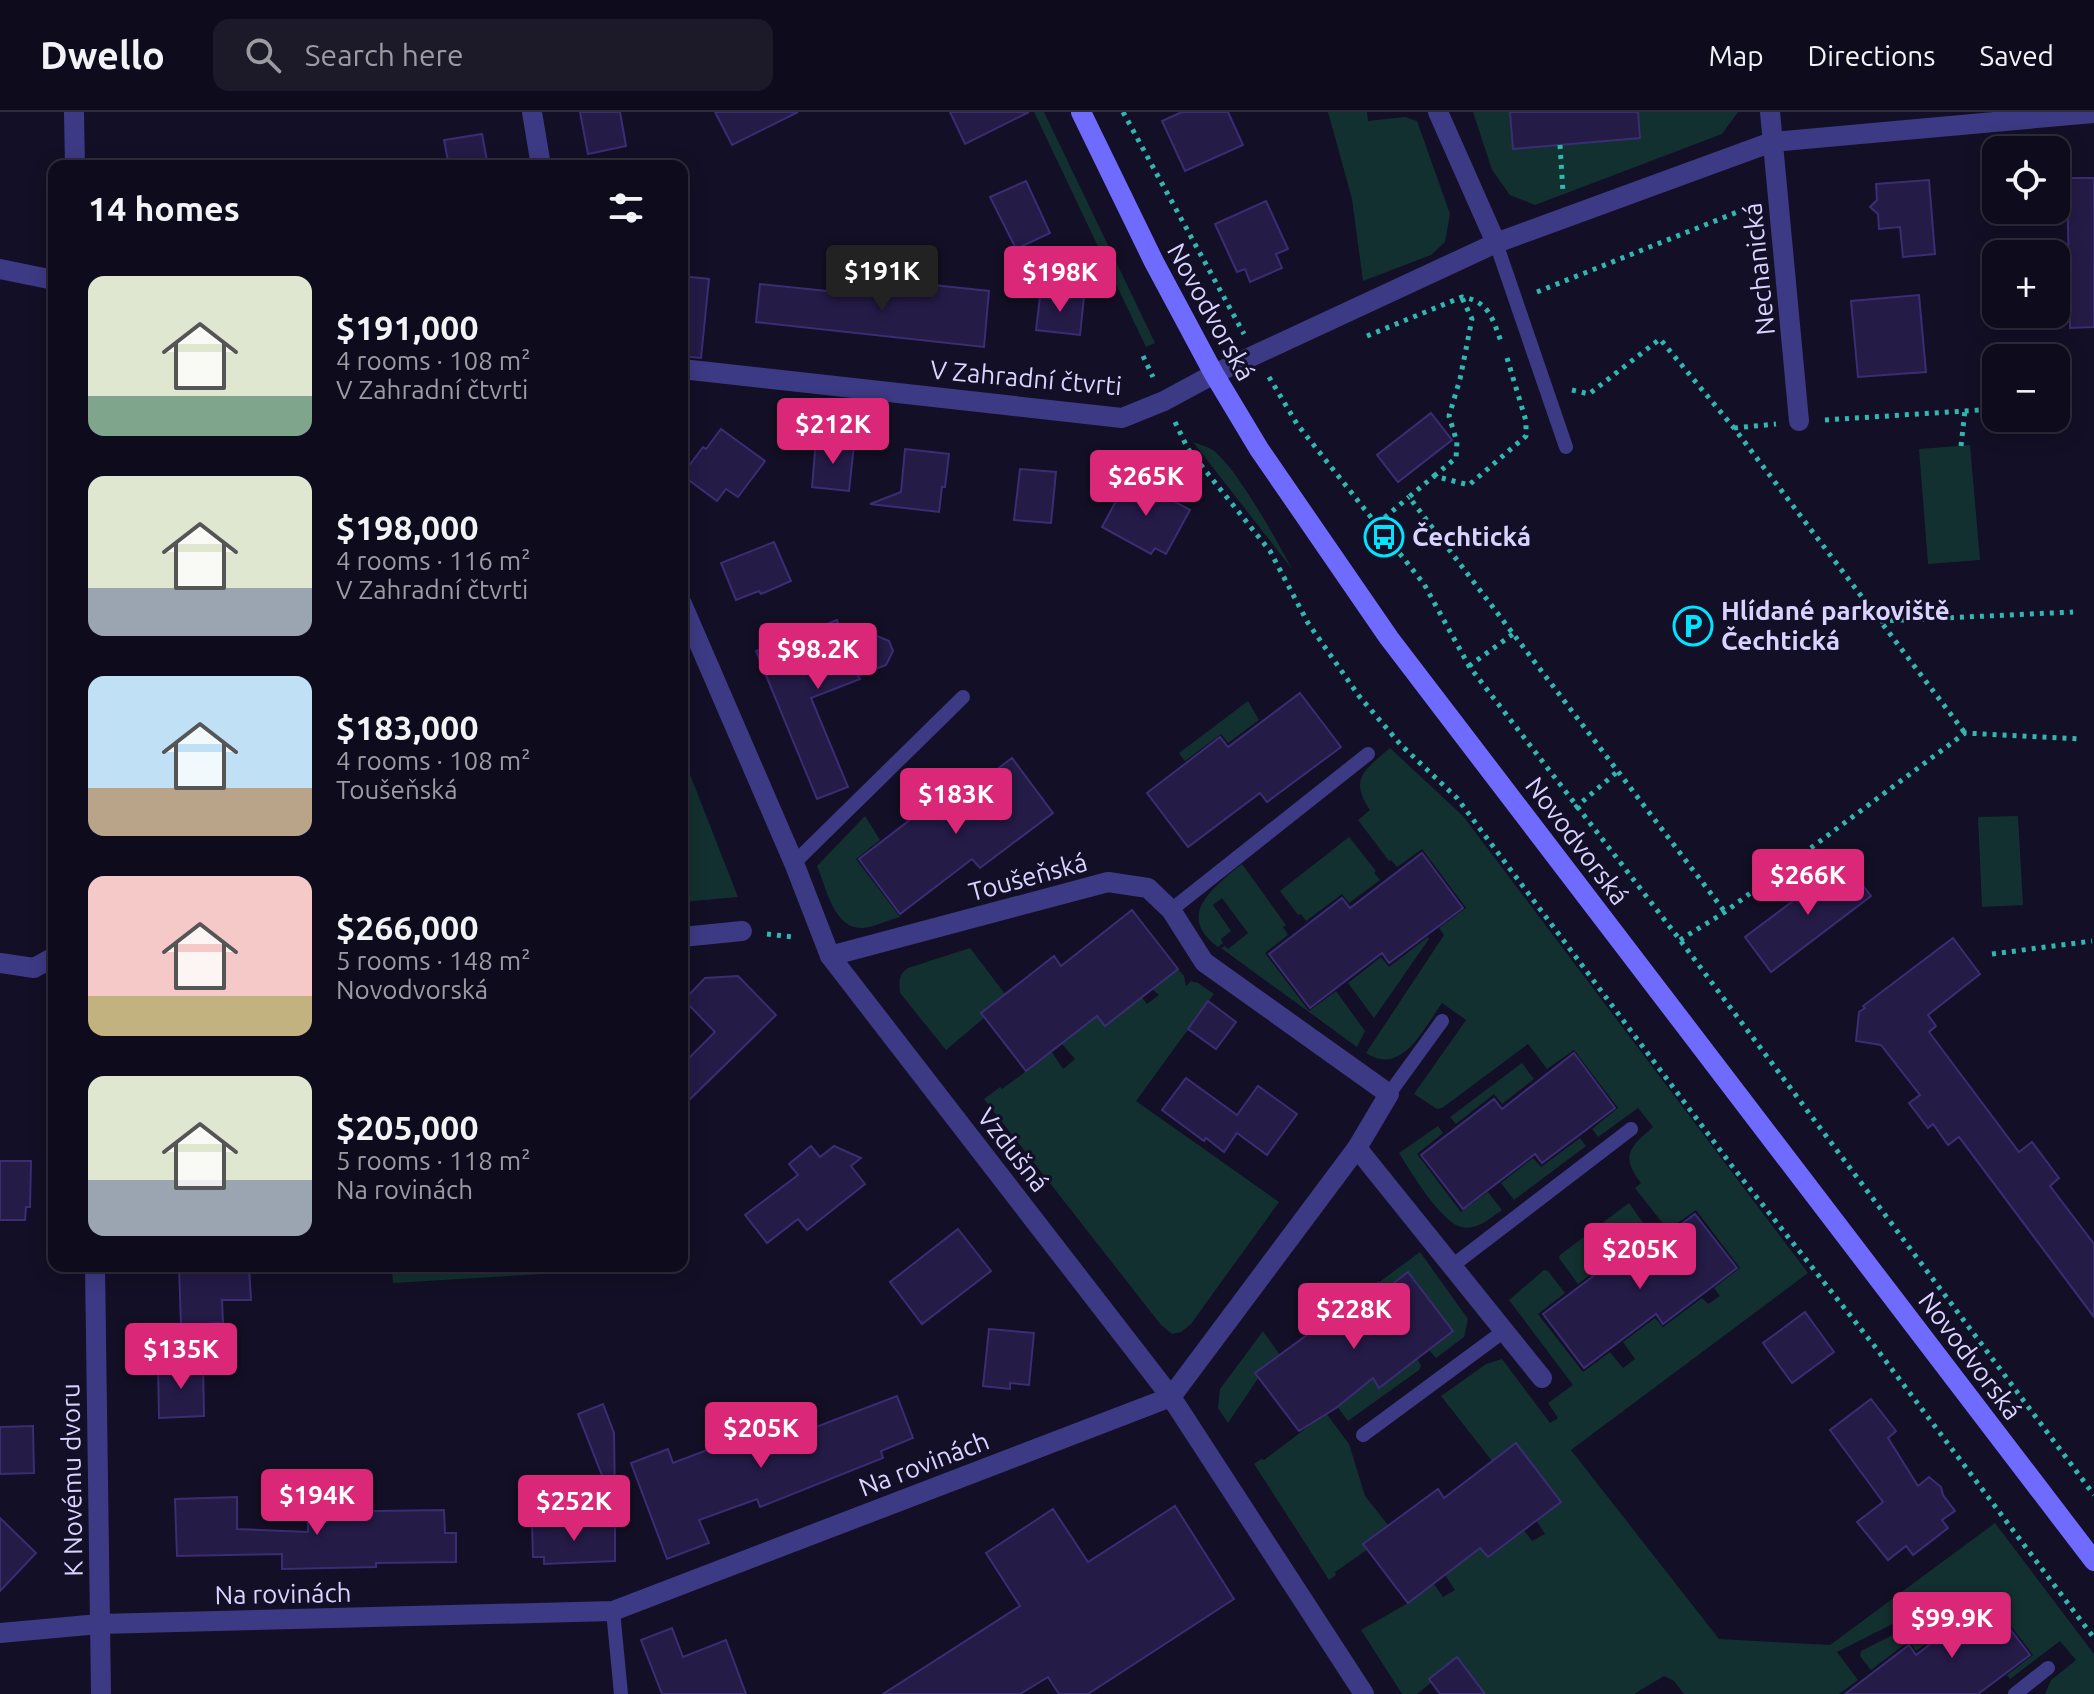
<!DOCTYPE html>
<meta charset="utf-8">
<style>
:root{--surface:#0e0b1c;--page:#1c1929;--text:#f1f3f6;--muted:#9b9ba3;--line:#2e2b3b;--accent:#db2777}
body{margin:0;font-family:Ubuntu,sans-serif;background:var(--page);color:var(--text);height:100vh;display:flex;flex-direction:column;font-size:30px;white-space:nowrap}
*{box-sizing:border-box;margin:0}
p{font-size:26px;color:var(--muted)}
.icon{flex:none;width:44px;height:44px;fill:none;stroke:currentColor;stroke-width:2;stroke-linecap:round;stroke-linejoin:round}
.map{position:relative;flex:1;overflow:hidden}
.details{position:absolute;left:48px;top:48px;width:640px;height:1112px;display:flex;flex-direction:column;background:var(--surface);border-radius:16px;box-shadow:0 4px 20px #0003,0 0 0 2px var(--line)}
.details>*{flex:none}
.tools{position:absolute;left:1982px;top:24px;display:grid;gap:16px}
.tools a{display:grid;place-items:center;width:88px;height:88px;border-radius:16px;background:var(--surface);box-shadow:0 4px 20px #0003,0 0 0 2px var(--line);font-size:40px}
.price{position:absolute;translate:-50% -68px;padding:0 18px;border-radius:8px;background:var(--accent);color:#fff;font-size:26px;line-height:52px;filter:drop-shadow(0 2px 4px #0008)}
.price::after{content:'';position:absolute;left:50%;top:48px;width:24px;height:18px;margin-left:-12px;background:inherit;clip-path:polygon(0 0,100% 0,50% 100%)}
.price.on{background:#222;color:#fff}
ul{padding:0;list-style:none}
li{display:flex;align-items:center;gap:24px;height:200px;padding:0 40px}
li span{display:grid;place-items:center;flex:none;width:224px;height:160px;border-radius:16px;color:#555}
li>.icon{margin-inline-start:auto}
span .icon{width:96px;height:96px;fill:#fffc;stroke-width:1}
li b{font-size:34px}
h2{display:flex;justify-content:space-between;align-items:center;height:96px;padding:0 40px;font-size:34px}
header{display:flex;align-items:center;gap:48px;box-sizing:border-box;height:112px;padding:0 40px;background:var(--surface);border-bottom:2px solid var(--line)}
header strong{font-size:38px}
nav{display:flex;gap:44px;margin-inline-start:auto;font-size:28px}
.search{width:560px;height:72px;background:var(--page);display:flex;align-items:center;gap:20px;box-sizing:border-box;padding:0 28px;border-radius:16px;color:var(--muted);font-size:30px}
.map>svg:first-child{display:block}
.green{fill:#12302f}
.building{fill:#241b47;stroke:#3b2d73;stroke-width:2}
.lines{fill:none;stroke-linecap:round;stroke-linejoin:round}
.path{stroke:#2fb8b0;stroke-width:5;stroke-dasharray:4 6;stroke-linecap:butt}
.lane{stroke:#3d3a85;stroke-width:14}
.street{stroke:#3d3a85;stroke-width:20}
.secondary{stroke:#6f6bff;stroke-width:20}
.labels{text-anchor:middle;stroke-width:6;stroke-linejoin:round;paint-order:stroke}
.street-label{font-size:26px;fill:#d9d4ff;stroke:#130f26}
.poi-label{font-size:26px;font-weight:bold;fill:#d9d4ff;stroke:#130f26;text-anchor:start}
</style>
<header>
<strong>Dwello</strong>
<div class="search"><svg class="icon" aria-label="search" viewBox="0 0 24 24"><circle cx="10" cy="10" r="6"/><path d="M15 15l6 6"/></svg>Search here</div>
<nav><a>Map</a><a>Directions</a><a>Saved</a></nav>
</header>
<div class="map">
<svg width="2094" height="1582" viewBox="0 0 2094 1582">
<rect width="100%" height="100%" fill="#130f26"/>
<g class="green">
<polygon points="1034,0 1044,0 1155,231 1146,235"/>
<polygon points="1328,0 1367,0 1368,9 1405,5 1417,9 1450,102 1445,130 1431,143 1363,169 1352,87"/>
<polygon points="1473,0 1510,0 1513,37 1640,26 1638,0 1738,0 1722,22 1535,93 1510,83 1492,58"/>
<path d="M1193 330C1199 332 1206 334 1211 337 1233 349 1279 432 1292 457Z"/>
<polygon points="1970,333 1980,448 1928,452 1919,337"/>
<polygon points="1248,589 1259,608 1228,631 1221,622 1185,649 1179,641"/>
<path d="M1390 636 1463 704 1808 1161 1571 1338 1719 1527 1830 1533 1995 1411 2094 1542V1582H2045L2051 1568 2076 1548 2060 1529 2010 1567 2007 1563 2033 1543 1988 1484 1961 1504 1946 1485 1837 1540 1858 1568 1839 1582H1684L1674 1569 1664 1564 1634 1582H1485L1457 1546 1429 1567 1432 1570 1417 1582H1402L1361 1518 1408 1491 1434 1472 1443 1485 1455 1478 1445 1463 1480 1436 1488 1445 1524 1418 1532 1429 1545 1422 1536 1408 1516 1331 1492 1349 1441 1284 1486 1252 1502 1247 1550 1311 1558 1306 1548 1291 1573 1273 1509 1188 1544 1158 1548 1159 1565 1181 1538 1202 1583 1260 1610 1240 1623 1256 1635 1247 1623 1230 1655 1206 1663 1215 1702 1186 1708 1192 1720 1184 1714 1176 1740 1156 1696 1098 1668 1118 1635 1076 1641 1071C1619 1042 1631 1035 1653 1015L1638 996 1598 1025 1592 1017 1618 996 1574 938 1547 957 1528 932 1442 996 1437 997 1414 982 1466 908 1442 891C1424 916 1402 965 1366 941L1444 823 1439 816 1466 796 1422 737 1397 755 1391 748 1389 749 1358 708 1370 698C1348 666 1366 657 1390 636Z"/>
<polygon points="682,642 738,785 682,790"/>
<path d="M865 704 880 728 856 747 900 805C888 808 875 815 863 816 834 818 826 775 817 754Z"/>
<polygon points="2018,704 2023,793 1982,795 1978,705"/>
<polygon points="1349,725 1376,759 1374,761 1380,768 1349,791 1342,782 1306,809 1301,802 1298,803 1280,779"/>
<path d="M1242 752 1286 813 1283 815 1288 823 1265 841 1309 899 1336 879 1365 919 1357 935 1221 836 1225 834 1228 837 1248 821 1222 786 1213 793 1231 819 1221 827 1223 831 1218 835C1174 803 1215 774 1242 752Z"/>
<polygon points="1428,825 1429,827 1374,906 1348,871 1381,845 1389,855"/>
<path d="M970 836 1005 882 981 900 984 906 946 938 900 881C899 870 898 863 908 856Z"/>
<polygon points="1178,857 1184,864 1186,874 1191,869 1198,871 1214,882 1136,989 1279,1090 1191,1212 1181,1220 1172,1222 1161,1213 984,987 1000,975 1002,977 1052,940 1063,957 1075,947 1062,932 1097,904 1142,885 1147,892 1159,883 1152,877"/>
<polygon points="1522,951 1534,967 1502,992 1494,982 1456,1012 1450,1005"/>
<path d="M1438 1014 1443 1021 1417 1042 1461 1100 1488 1080 1502 1098C1490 1106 1477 1119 1461 1115 1440 1109 1411 1060 1399 1041Z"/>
<polygon points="1580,1026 1586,1034 1514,1088 1501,1071 1533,1046 1541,1055"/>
<polygon points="1629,1091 1655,1128 1623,1152 1615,1143 1578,1172 1559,1146 1560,1143"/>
<polygon points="1420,1140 1468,1207 1464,1225 1436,1246 1429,1238 1453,1219 1408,1160 1385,1178 1378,1171"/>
<polygon points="392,1154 558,1154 558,1161 393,1171"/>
<polygon points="1263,1219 1280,1243 1259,1265 1228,1311 1218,1296 1220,1277"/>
<polygon points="1417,1247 1421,1253 1419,1258 1348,1309 1336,1293 1373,1266"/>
<polygon points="1326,1301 1349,1332 1365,1384 1388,1413 1365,1432 1368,1437 1335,1460 1336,1463 1329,1468 1254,1352 1261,1347 1264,1348"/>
<polygon points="1938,1500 1949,1514 1916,1539 1909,1529 1871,1558 1860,1544 1861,1539"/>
</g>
<g class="building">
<polygon points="580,0 620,0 626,34 588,42"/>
<polygon points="715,0 798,0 732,33"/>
<polygon points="950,0 1029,0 965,32"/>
<polygon points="1182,0 1228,0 1243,33 1185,59 1162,9"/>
<polygon points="1510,0 1638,0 1640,26 1513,37"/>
<polygon points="482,22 488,54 449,54 444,28"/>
<polygon points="2067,66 2094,66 2094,215 2070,216"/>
<polygon points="1929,68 1935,142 1903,145 1900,115 1879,117 1878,102 1870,95 1877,88 1876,72"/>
<polygon points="1026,69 1050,121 1016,137 990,85"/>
<polygon points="1266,89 1288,137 1276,142 1282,156 1250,170 1245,157 1237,160 1215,112"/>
<polygon points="682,164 709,167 701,246 682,244"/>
<polygon points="760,172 875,184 876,178 933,184 934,173 989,179 984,235 756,210"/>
<polygon points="1038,181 1084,185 1080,223 1036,218 1040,185"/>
<polygon points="1919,183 1926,260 1858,265 1851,189"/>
<polygon points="1431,301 1452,328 1398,370 1377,343"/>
<polygon points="721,317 765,349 738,385 726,377 717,389 682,363 703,335 706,337"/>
<polygon points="816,328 854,333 849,379 812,375"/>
<polygon points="905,337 949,342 945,375 942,375 939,400 870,392 901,380"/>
<polygon points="1020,357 1056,360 1051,411 1014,408"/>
<polygon points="1129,365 1190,398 1166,442 1155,436 1151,442 1102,415"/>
<polygon points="774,430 791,469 761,482 759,479 736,488 721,451"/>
<polygon points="837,508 847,534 875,523 889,529 893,539 886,553 858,564 860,567 811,586 848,675 817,687 756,539"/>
<polygon points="1300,581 1341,635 1267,690 1260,681 1188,735 1147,681 1220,625 1228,635"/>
<polygon points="1012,646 1053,701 980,756 972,747 900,802 859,747 932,691 939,701"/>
<polygon points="1422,741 1463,796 1389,851 1382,841 1310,896 1269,842 1342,786 1350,796"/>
<polygon points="1845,750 1871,784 1771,860 1745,825"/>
<polygon points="1132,798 1178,857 1105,914 1097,904 1026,959 981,901 1054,844 1061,854"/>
<polygon points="1953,826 1980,862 1928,903 1936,914 1929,920 2019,1040 2032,1030 2059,1066 2050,1074 2094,1132 2094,1205 1959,1025 1948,1033 1933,1012 1928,1016 1909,991 1920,983 1881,933 1856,929 1859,900 1865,896 1863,894"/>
<polygon points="738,864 776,903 682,995 682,953 715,920 684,888 705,866"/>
<polygon points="1208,889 1236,910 1216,937 1188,917"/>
<polygon points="1574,941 1615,996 1542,1051 1535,1042 1463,1097 1421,1043 1494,987 1502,997"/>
<polygon points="1186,966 1237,1003 1258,974 1297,1002 1267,1043 1237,1021 1224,1040 1206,1026 1204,1029 1162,998"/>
<polygon points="811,1034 820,1045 834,1034 861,1046 851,1054 865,1072 807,1118 798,1107 767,1131 745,1103 798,1063 789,1052"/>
<polygon points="0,1049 31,1049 30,1095 26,1095 25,1108 0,1108"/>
<polygon points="1695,1102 1737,1156 1663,1212 1656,1202 1584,1256 1543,1202 1616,1147 1623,1156"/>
<polygon points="958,1117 991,1159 922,1212 890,1170"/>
<polygon points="179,1154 249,1154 251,1188 222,1188 223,1211 181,1213"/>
<polygon points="1408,1160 1453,1219 1379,1276 1373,1266 1336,1296 1299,1319 1255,1261 1378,1171 1385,1178"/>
<polygon points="1805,1200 1834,1240 1792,1271 1763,1231"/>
<polygon points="989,1217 1034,1221 1029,1273 1010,1271 1010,1277 983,1274"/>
<polygon points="203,1253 204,1304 159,1306 158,1254"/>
<polygon points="897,1284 913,1326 881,1339 883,1346 760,1395 757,1387 699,1408 709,1431 667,1447 631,1351 668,1337 673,1351 789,1307 795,1323"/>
<polygon points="1871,1287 1896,1319 1888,1326 1918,1374 1929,1365 1941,1375 1943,1383 1955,1399 1942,1408 1948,1416 1913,1443 1906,1434 1888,1448 1857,1410 1883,1390 1830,1318"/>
<polygon points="603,1292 614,1321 615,1389 612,1389 578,1302"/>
<polygon points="33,1314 34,1361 0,1362 0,1315"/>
<polygon points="1516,1331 1561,1390 1488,1445 1480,1436 1408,1491 1363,1432 1438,1377 1444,1386"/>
<polygon points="237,1385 237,1417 308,1420 308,1400 444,1398 445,1421 456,1421 456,1450 376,1451 376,1455 282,1457 282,1442 177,1444 175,1387"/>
<polygon points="1175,1394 1234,1487 1088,1582 1059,1582 1048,1565 1020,1582 883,1582 1020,1494 986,1441 1053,1397 1088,1450"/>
<polygon points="0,1406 36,1441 0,1479"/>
<polygon points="615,1411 615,1449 544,1452 544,1445 533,1445 532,1412"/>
<polygon points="1988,1488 2030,1543 1978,1582 1845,1582 1909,1533 1916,1543"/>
<polygon points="672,1516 683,1545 726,1528 746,1582 662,1582 641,1528"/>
<polygon points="1457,1545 1485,1582 1440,1582 1429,1567"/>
</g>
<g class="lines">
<g class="path">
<polyline points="1123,0 1244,222"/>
<polyline points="1560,33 1563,81"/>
<polyline points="1537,180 1755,93"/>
<path d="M1367 224 1462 185C1490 189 1493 209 1502 232"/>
<polyline points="1143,244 1153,265"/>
<polyline points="1507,246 1526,309 1526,324 1469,373 1434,364 1409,385 1725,800"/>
<polyline points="1269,265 1297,312 1424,472 1469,554 1680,828 2094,1383"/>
<polyline points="1572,278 1589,282 1660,227 1734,316 1965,621"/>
<polyline points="1825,308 1996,297"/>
<polyline points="1175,310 1188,337 1270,439 1308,511 1359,584 1401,633 1457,686 1732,1054 1876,1236 2094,1526"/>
<polyline points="1734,316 1776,312"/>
<polyline points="1961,334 1965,298"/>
<polyline points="1434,364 1456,346 1457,330 1449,304 1460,267 1472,207 1462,186"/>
<polyline points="1377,412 1409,385"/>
<polyline points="1880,509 2073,500"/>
<polyline points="1469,554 1513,522"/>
<polyline points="1575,696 1618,659"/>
<polyline points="767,822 793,825"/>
<polyline points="1680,828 1725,800 1965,621 2080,627"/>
<polyline points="1992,842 2092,829"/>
</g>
<g class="lane">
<polyline points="1496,131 1566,335"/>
<polyline points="794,751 963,585"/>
<polyline points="1171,798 1368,642"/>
<polyline points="1389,982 1442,909"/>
<polyline points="1452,1154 1631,1017"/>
<polyline points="1363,1323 1504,1219"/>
<polyline points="613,1499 621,1582"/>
<polyline points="2015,1582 2048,1556"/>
</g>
<g class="street">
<polyline points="74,0 75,54"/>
<polyline points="532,0 541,54"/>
<polyline points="1438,0 1496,131"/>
<polyline points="1770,0 1799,309"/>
<polyline points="0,157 54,168"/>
<polyline points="682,257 1122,306 1164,289 1214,262 1496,131 1772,30 2094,1"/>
<polyline points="682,492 794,751 830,844 1171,1285 1364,1582"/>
<polyline points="682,825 742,819"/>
<polyline points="0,851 34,856 54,845"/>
<polyline points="1357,1036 1542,1266"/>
<polyline points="95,1154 101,1582"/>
<polyline points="0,1521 99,1512 613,1499 1171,1285 1357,1036 1389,982 1204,850 1171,798 1148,776 1108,770 830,844"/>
</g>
<polyline class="secondary" points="1081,0 1154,150 1214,262 1259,337 1389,526 2094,1449"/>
</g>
<defs>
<g id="bus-ring" transform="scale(2)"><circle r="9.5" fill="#130f26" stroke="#00e5ff" stroke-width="1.5"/><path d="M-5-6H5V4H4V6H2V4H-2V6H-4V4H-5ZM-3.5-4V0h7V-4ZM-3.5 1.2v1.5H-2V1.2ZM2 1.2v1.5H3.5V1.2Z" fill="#00e5ff"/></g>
<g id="parking-ring" transform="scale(2)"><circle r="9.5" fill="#130f26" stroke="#00e5ff" stroke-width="1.5"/><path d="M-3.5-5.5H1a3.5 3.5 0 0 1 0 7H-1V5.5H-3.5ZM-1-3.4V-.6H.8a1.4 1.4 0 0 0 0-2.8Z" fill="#00e5ff"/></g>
</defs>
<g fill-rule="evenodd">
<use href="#bus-ring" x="1384" y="425"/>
<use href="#parking-ring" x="1693" y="514"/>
</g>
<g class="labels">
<g class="street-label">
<text transform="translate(1759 157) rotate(-96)" y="9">Nechanická</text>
<text transform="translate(1211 200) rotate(61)" y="9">Novodvorská</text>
<text transform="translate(1026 266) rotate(5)" y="9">V Zahradní čtvrti</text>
<text transform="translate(1577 729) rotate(53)" y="9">Novodvorská</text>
<text transform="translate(1028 765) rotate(-15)" y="9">Toušeňská</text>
<text transform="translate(1013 1038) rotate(52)" y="9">Vzdušná</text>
<text transform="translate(1970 1244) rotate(53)" y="9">Novodvorská</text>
<text transform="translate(924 1352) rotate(-21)" y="9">Na rovinách</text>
<text transform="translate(72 1368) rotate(-91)" y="9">K Novému dvoru</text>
<text transform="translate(283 1482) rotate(-1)" y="9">Na rovinách</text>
</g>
<g class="poi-label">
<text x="1412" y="434">Čechtická</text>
<text x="1721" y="508">Hlídané parkoviště<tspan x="1721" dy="30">Čechtická</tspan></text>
</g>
</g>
</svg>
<div class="tools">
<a><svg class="icon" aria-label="locate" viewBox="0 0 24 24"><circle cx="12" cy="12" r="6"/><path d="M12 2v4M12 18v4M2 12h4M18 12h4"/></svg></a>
<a>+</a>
<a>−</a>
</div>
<b class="price on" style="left:882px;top:201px">$191K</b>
<b class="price" style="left:1060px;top:202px">$198K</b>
<b class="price" style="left:833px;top:354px">$212K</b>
<b class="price" style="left:1146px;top:406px">$265K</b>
<b class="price" style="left:818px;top:579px">$98.2K</b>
<b class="price" style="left:956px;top:724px">$183K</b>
<b class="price" style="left:1808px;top:805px">$266K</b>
<b class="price" style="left:1640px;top:1179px">$205K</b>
<b class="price" style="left:1354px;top:1239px">$228K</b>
<b class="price" style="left:181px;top:1279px">$135K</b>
<b class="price" style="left:761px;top:1358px">$205K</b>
<b class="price" style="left:317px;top:1425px">$194K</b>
<b class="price" style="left:574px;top:1431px">$252K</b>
<b class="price" style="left:1952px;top:1548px">$99.9K</b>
<section class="details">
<h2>14 homes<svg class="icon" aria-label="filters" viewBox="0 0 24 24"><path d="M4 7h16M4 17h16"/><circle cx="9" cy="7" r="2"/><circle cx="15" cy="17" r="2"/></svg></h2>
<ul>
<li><span style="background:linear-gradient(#dfe7d0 75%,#7fa58c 0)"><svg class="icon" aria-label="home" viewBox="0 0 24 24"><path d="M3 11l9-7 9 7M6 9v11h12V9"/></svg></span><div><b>$191,000</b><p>4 rooms · 108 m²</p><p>V Zahradní čtvrti</p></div></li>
<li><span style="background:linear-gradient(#dfe7d0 70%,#9aa5b1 0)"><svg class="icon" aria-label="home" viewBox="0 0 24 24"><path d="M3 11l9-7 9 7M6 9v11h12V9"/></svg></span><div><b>$198,000</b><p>4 rooms · 116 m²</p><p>V Zahradní čtvrti</p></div></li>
<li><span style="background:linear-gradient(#bfe0f5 70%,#b9a48a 0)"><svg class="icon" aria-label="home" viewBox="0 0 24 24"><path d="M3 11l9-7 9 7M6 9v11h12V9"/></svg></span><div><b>$183,000</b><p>4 rooms · 108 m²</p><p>Toušeňská</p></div></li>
<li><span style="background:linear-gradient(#f6c9c9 75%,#c2b280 0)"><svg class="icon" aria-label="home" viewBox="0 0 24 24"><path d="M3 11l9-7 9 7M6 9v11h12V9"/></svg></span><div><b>$266,000</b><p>5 rooms · 148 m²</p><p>Novodvorská</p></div></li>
<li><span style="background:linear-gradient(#dfe7d0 65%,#9aa5b1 0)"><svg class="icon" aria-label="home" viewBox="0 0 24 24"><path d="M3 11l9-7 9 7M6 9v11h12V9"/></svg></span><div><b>$205,000</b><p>5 rooms · 118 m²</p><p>Na rovinách</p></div></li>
</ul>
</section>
</div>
